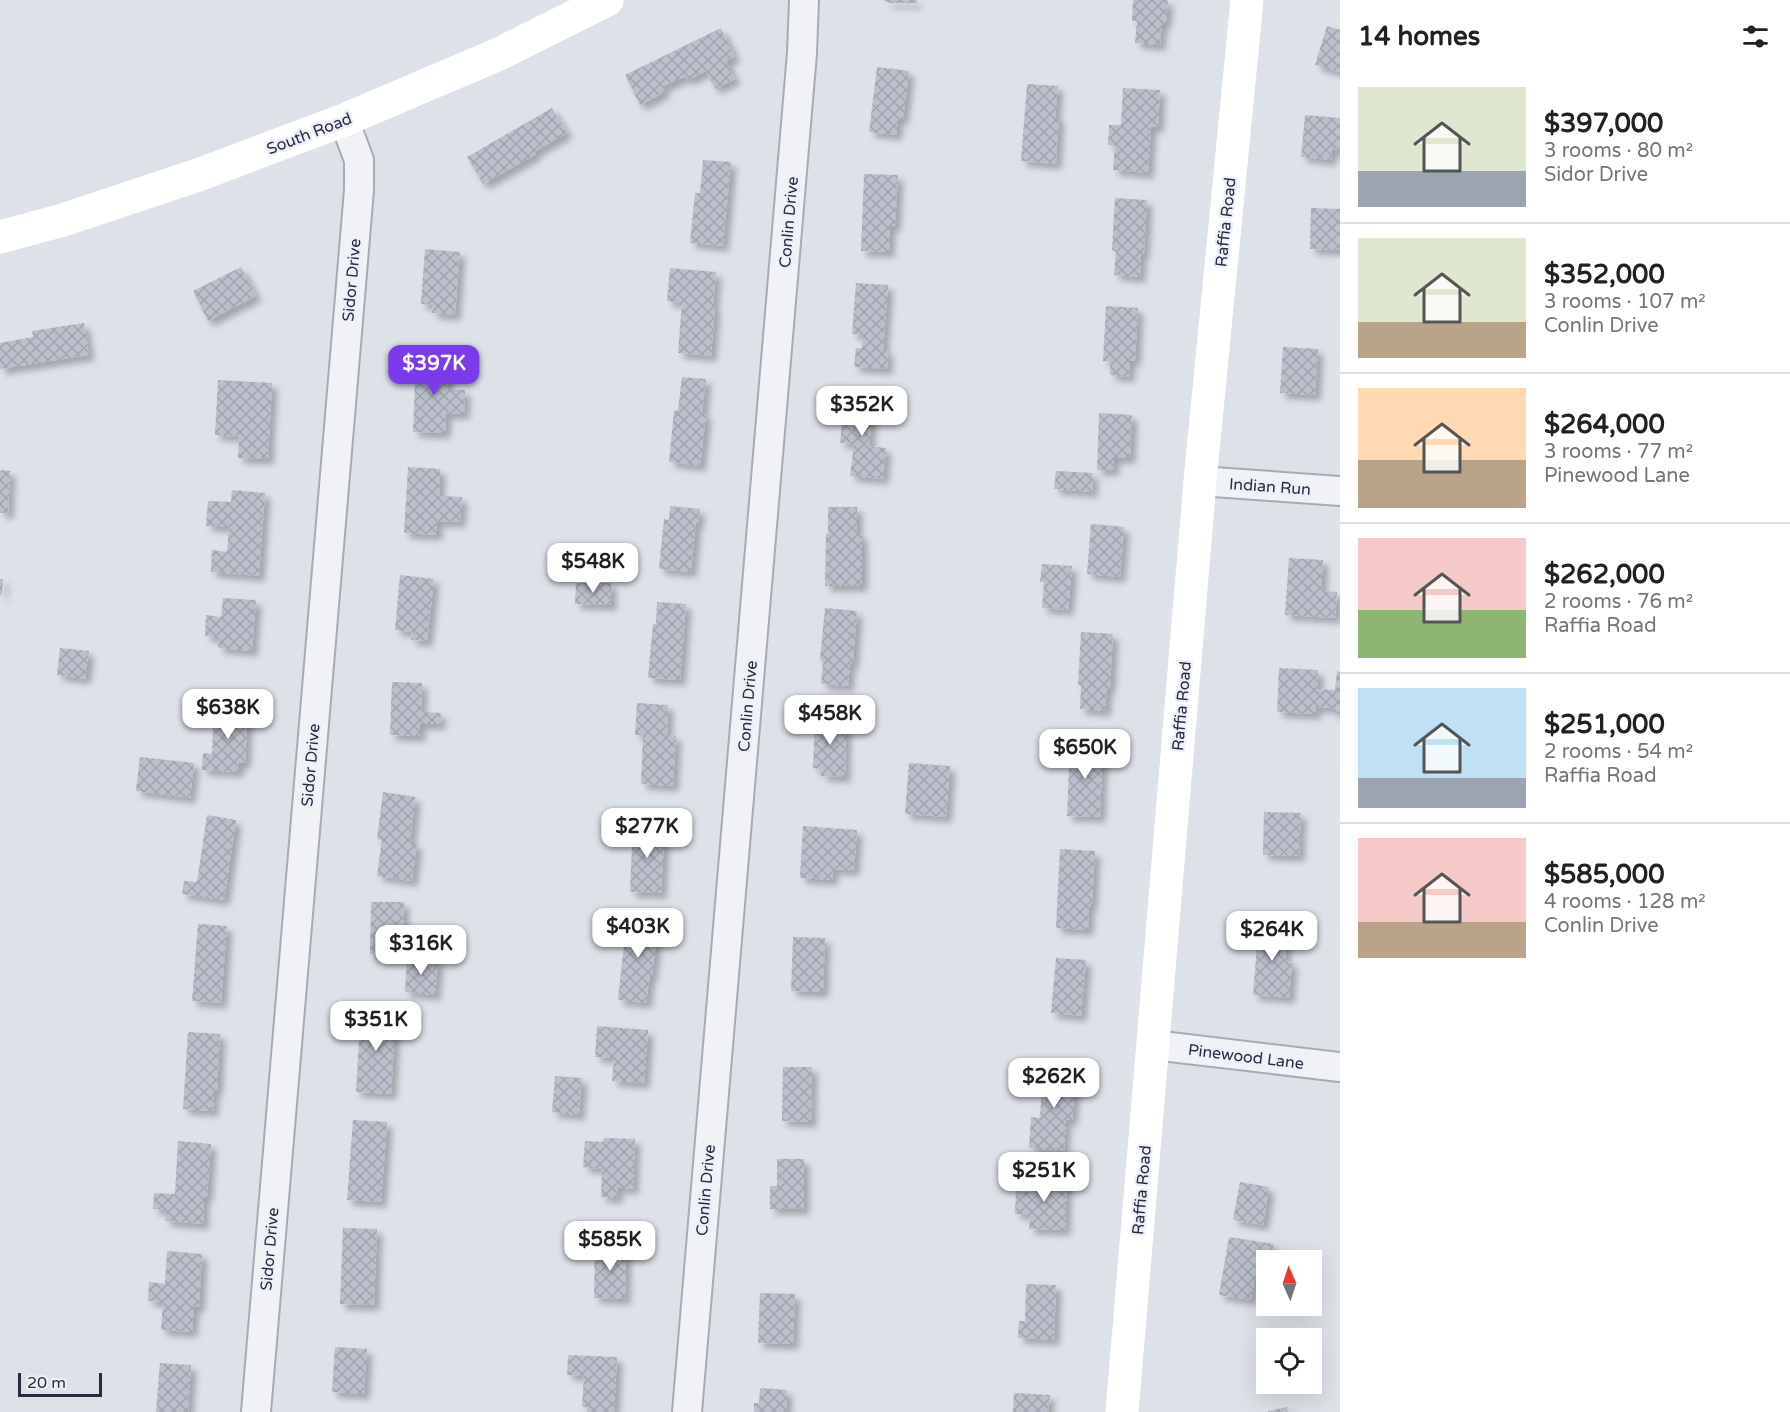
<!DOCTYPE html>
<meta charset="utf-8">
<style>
:root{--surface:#fff;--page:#f6f6f6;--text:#202124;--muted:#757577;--line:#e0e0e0;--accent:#7c3aed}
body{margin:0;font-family:"Varela Round",sans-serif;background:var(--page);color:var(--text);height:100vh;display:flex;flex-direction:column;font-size:22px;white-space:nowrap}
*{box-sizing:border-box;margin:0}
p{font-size:20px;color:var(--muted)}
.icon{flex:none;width:33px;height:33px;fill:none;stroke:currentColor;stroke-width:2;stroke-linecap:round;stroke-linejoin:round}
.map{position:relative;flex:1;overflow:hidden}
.sheet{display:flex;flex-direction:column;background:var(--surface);width:450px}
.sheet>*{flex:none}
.needle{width:39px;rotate:357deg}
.tools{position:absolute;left:1256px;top:1250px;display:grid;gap:12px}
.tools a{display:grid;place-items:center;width:66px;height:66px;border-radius:0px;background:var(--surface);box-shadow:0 6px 24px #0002;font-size:30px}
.scale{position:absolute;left:18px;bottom:15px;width:84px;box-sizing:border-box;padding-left:6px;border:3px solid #262d40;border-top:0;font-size:16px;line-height:21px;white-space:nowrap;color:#262d40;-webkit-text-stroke:4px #edf0f6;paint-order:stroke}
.price{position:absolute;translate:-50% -51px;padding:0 14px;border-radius:12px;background:#fff;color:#222;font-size:20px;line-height:39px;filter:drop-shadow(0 2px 3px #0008)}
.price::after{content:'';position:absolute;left:50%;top:36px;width:18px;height:14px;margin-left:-9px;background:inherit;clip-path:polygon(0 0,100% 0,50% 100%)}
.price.active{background:var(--accent);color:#fff}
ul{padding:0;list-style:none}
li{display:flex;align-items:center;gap:18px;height:150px;padding:0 18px}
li+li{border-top:2px solid var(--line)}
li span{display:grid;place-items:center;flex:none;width:168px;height:120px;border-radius:0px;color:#555}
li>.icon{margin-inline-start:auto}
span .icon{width:72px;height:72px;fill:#fffc;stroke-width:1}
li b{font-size:26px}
h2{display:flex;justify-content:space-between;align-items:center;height:72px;padding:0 18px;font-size:26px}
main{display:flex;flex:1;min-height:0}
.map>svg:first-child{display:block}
.building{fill:url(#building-cross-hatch);filter:url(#shadow)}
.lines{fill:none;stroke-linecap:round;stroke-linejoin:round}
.minor-casing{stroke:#a6abb6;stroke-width:32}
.minor{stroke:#f0f2f6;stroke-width:28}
.secondary{stroke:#fff;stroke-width:33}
.labels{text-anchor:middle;stroke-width:5;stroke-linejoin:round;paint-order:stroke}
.street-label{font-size:16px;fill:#262d40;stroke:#edf0f6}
</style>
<main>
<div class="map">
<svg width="1340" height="1412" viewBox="0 0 1340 1412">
<defs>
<pattern id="building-cross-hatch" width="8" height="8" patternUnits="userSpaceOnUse" patternTransform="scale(1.5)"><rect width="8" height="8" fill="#babfcb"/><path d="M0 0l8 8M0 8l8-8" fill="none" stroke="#a0a4af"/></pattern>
<filter id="shadow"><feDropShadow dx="5.5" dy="5.5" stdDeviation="3" flood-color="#0004"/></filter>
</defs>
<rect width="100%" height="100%" fill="#dde1e8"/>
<g class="building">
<polygon points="883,0 917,0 917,3 890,3"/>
<polygon points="1133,0 1168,0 1166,22 1162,24 1160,45 1135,43 1137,21 1132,21"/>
<polygon points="1327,26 1340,30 1340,72 1315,65"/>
<polygon points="721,28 735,57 726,61 735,79 715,89 706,71 688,80 686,76 662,87 665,92 640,105 625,75"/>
<polygon points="877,67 909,71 903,119 898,118 896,135 869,132"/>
<polygon points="1027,84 1058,86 1055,117 1059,117 1056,164 1021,161"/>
<polygon points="1123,88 1160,90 1158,127 1151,127 1148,173 1113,170 1115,145 1108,145 1109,125 1121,125"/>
<polygon points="552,108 567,133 534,152 536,154 483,184 467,157"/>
<polygon points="1305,115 1340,118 1340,150 1332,149 1331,160 1301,157"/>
<polygon points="703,160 731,162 723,246 690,243 695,193 700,193"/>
<polygon points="864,174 898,175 895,226 890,226 889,252 861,251"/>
<polygon points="1115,198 1147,200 1144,253 1141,255 1140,277 1114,275 1116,252 1112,250"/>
<polygon points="1311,208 1340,209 1340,250 1310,249"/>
<polygon points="425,249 460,252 455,315 432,313 433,305 421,304"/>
<polygon points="241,267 256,296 208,321 193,291"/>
<polygon points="670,268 716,272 713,305 715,307 711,356 678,353 682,303 667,301"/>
<polygon points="856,283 888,285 883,350 888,350 887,369 854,367 856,348 862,348 863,335 852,334"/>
<polygon points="1106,306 1138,308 1135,361 1130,360 1129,377 1110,375 1110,361 1103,361"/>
<polygon points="84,323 89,355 0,369 0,343 33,337 32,331"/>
<polygon points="1283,347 1318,349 1315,395 1280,393"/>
<polygon points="416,358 449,359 447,390 465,390 464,414 446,413 445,433 413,432"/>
<polygon points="682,377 706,379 702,414 706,414 700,466 669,462 674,411 678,410"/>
<polygon points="218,380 272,383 268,459 238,458 239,437 215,435"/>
<polygon points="845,393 874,396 869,446 886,448 883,479 850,476 854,444 840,443"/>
<polygon points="1099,413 1132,415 1130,458 1114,458 1114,470 1097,470"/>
<polygon points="408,467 440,469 439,496 462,497 460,522 437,521 437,535 404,533"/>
<polygon points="0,470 10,471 8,513 0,513"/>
<polygon points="1056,471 1093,473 1092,492 1054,489"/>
<polygon points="232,490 265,493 259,576 211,572 212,550 227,552 229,527 206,526 208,501 231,502"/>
<polygon points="670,506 700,509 698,523 696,522 691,572 659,569 664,519 669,520"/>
<polygon points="828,507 857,507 857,533 862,536 862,586 825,586 826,534 828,534"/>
<polygon points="1091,524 1124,527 1120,577 1087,574"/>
<polygon points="1289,558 1323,560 1321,591 1337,592 1335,618 1285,615"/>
<polygon points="1042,564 1072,566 1068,610 1042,608 1044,582 1040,582"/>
<polygon points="400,575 434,579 427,641 411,640 412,632 395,630"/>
<polygon points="0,579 3,579 2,595 0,595"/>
<polygon points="576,583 611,583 611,605 575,604"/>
<polygon points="223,598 256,600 252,651 218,648 219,637 205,636 206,615 221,617"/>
<polygon points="657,602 686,604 680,680 648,678 653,624 656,624"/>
<polygon points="825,608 857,611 853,662 850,664 848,686 821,684 823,663 820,659"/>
<polygon points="1081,632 1113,634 1110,687 1107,689 1105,711 1080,709 1081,686 1078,684"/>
<polygon points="60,648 89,651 85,679 57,675"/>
<polygon points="1279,668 1318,670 1317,689 1335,690 1337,671 1340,672 1340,713 1333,713 1334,708 1316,707 1315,714 1277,712"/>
<polygon points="392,682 422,683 421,712 441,713 440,724 420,724 420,736 390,735"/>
<polygon points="637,703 668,705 667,735 676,736 673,786 641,784 643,735 635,735"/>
<polygon points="214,706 248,708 245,763 239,763 238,772 202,770 203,753 212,754"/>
<polygon points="815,717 846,718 845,777 821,776 822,769 813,768"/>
<polygon points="1070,743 1103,744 1100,817 1067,816"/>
<polygon points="140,757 194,763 190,798 136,791"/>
<polygon points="909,763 950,766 946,817 905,814"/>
<polygon points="383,792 415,797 410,844 417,844 412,881 377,876 382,840 377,839"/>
<polygon points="1264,812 1301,813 1299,856 1263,855"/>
<polygon points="207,815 236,820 224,900 182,894 184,881 197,882"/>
<polygon points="636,822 662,823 661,841 664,841 661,893 630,892 632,845 635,842"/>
<polygon points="803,826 857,830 854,870 833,869 832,880 800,878"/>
<polygon points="1060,849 1095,851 1092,902 1089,908 1088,930 1056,928"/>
<polygon points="371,902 404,902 402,954 370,954"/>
<polygon points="627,917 659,920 652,975 650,975 646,1003 618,1000"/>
<polygon points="1259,922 1288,924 1285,961 1292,962 1289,998 1253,995"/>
<polygon points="198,924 227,926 221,1003 192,1001"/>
<polygon points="793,937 825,938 823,992 791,991"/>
<polygon points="407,957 438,960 435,995 405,992"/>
<polygon points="1056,958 1086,960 1081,1016 1051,1013"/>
<polygon points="361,1009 396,1012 391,1094 356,1092"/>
<polygon points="597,1026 648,1030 644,1083 612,1081 614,1058 595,1057"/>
<polygon points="188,1032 220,1034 217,1091 214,1090 213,1111 183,1109"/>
<polygon points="1043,1065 1076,1068 1072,1120 1066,1120 1064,1151 1029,1148 1031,1117 1040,1118"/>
<polygon points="783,1067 812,1067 811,1122 782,1121"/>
<polygon points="555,1076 582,1078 579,1115 552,1112"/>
<polygon points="353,1120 387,1122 381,1202 347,1200"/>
<polygon points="605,1138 635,1139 633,1189 618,1187 617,1198 601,1197 602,1169 583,1167 585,1141 602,1142"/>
<polygon points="178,1141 211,1144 207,1196 204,1197 203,1224 165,1221 166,1210 153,1209 154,1193 175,1194"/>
<polygon points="777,1159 804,1159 804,1209 770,1209 770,1186 777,1186"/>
<polygon points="1031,1175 1067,1177 1065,1230 1029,1229 1030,1215 1015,1214 1016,1191 1031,1192"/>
<polygon points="1240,1182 1269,1187 1263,1225 1233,1220"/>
<polygon points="343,1228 377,1229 374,1305 340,1304"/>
<polygon points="1229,1237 1274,1244 1271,1258 1258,1256 1251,1300 1219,1295"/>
<polygon points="595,1245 626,1246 625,1299 594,1298"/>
<polygon points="167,1251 202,1254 199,1307 194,1306 192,1332 161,1330 163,1302 148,1301 149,1282 165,1284"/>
<polygon points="1026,1284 1056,1285 1054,1340 1018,1338 1019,1321 1025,1321"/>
<polygon points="760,1293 795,1294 793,1344 758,1343"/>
<polygon points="335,1347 367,1349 364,1394 332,1392"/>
<polygon points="568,1355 617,1357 614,1412 587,1412 588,1407 582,1407 584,1376 567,1375"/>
<polygon points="160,1363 191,1365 188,1412 156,1412"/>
<polygon points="760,1388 787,1390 786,1412 754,1412 754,1403 759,1403"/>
<polygon points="1014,1393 1050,1395 1048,1412 1013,1412"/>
<polygon points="1287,1407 1288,1412 1268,1412 1268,1411"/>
</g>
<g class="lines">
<g class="minor-casing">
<g id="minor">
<polyline points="1200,481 1340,491"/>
<polyline points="1153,1045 1340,1067"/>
<polyline points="256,1412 359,190 359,160 344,120"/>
<polyline points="687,1412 802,53 804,0"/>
</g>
</g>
<use href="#minor" class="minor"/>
<g class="secondary">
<polyline points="0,237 63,220 201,174 344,120 499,54 607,0"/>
<polyline points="1122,1412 1200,481 1247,0"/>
</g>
</g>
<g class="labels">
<g class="street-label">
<text transform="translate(309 133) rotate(-21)" y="6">South Road</text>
<text transform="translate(788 222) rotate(-85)" y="6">Conlin Drive</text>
<text transform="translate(1225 222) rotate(-84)" y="6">Raffia Road</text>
<text transform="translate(351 280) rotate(-85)" y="6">Sidor Drive</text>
<text transform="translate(1270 486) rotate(4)" y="6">Indian Run</text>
<text transform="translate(747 706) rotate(-85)" y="6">Conlin Drive</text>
<text transform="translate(1181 706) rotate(-85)" y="6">Raffia Road</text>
<text transform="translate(310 765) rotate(-85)" y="6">Sidor Drive</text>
<text transform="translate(1246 1056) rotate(7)" y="6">Pinewood Lane</text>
<text transform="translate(705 1190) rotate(-85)" y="6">Conlin Drive</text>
<text transform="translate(1141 1190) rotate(-85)" y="6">Raffia Road</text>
<text transform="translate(269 1249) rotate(-85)" y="6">Sidor Drive</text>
</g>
</g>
</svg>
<div class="tools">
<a><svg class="needle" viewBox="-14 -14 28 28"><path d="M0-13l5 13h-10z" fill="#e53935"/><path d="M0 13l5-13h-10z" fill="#757577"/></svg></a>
<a><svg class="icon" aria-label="locate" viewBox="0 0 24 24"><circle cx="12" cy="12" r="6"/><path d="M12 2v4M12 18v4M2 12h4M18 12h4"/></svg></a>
</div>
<div class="scale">20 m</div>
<b class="price active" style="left:434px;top:396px">$397K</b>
<b class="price" style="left:862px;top:437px">$352K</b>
<b class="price" style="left:593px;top:594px">$548K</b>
<b class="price" style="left:228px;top:740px">$638K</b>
<b class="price" style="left:830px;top:746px">$458K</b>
<b class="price" style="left:1085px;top:780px">$650K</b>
<b class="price" style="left:647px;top:859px">$277K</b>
<b class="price" style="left:638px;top:959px">$403K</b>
<b class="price" style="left:1272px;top:962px">$264K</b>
<b class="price" style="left:421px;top:976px">$316K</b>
<b class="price" style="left:376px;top:1052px">$351K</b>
<b class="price" style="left:1054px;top:1109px">$262K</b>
<b class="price" style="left:1044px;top:1203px">$251K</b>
<b class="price" style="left:610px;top:1272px">$585K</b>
</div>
<section class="sheet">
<h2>14 homes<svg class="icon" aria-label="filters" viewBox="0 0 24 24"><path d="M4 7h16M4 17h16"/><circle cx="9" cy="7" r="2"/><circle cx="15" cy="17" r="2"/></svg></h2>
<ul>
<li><span style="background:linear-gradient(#dfe7d0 70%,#9aa5b1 0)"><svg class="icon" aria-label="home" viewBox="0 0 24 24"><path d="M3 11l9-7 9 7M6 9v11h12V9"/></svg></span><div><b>$397,000</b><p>3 rooms · 80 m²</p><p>Sidor Drive</p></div></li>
<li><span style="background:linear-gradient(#dfe7d0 70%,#b9a48a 0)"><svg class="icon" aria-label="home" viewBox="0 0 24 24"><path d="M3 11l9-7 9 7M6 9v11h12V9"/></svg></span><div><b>$352,000</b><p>3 rooms · 107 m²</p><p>Conlin Drive</p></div></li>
<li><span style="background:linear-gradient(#ffd9b3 60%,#b9a48a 0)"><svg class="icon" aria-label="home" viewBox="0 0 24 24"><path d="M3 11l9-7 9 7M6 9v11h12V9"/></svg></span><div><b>$264,000</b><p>3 rooms · 77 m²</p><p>Pinewood Lane</p></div></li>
<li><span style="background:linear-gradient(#f6c9c9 60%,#8fb573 0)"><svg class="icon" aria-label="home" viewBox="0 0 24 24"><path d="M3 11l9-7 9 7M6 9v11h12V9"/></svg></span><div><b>$262,000</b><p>2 rooms · 76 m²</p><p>Raffia Road</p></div></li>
<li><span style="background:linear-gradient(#bfe0f5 75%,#9aa5b1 0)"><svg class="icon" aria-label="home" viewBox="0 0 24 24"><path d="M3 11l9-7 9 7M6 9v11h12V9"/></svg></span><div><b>$251,000</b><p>2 rooms · 54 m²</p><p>Raffia Road</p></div></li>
<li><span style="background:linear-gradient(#f6c9c9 70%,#b9a48a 0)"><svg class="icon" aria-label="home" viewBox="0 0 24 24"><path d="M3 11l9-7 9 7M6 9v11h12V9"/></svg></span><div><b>$585,000</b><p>4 rooms · 128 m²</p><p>Conlin Drive</p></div></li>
</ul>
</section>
</main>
